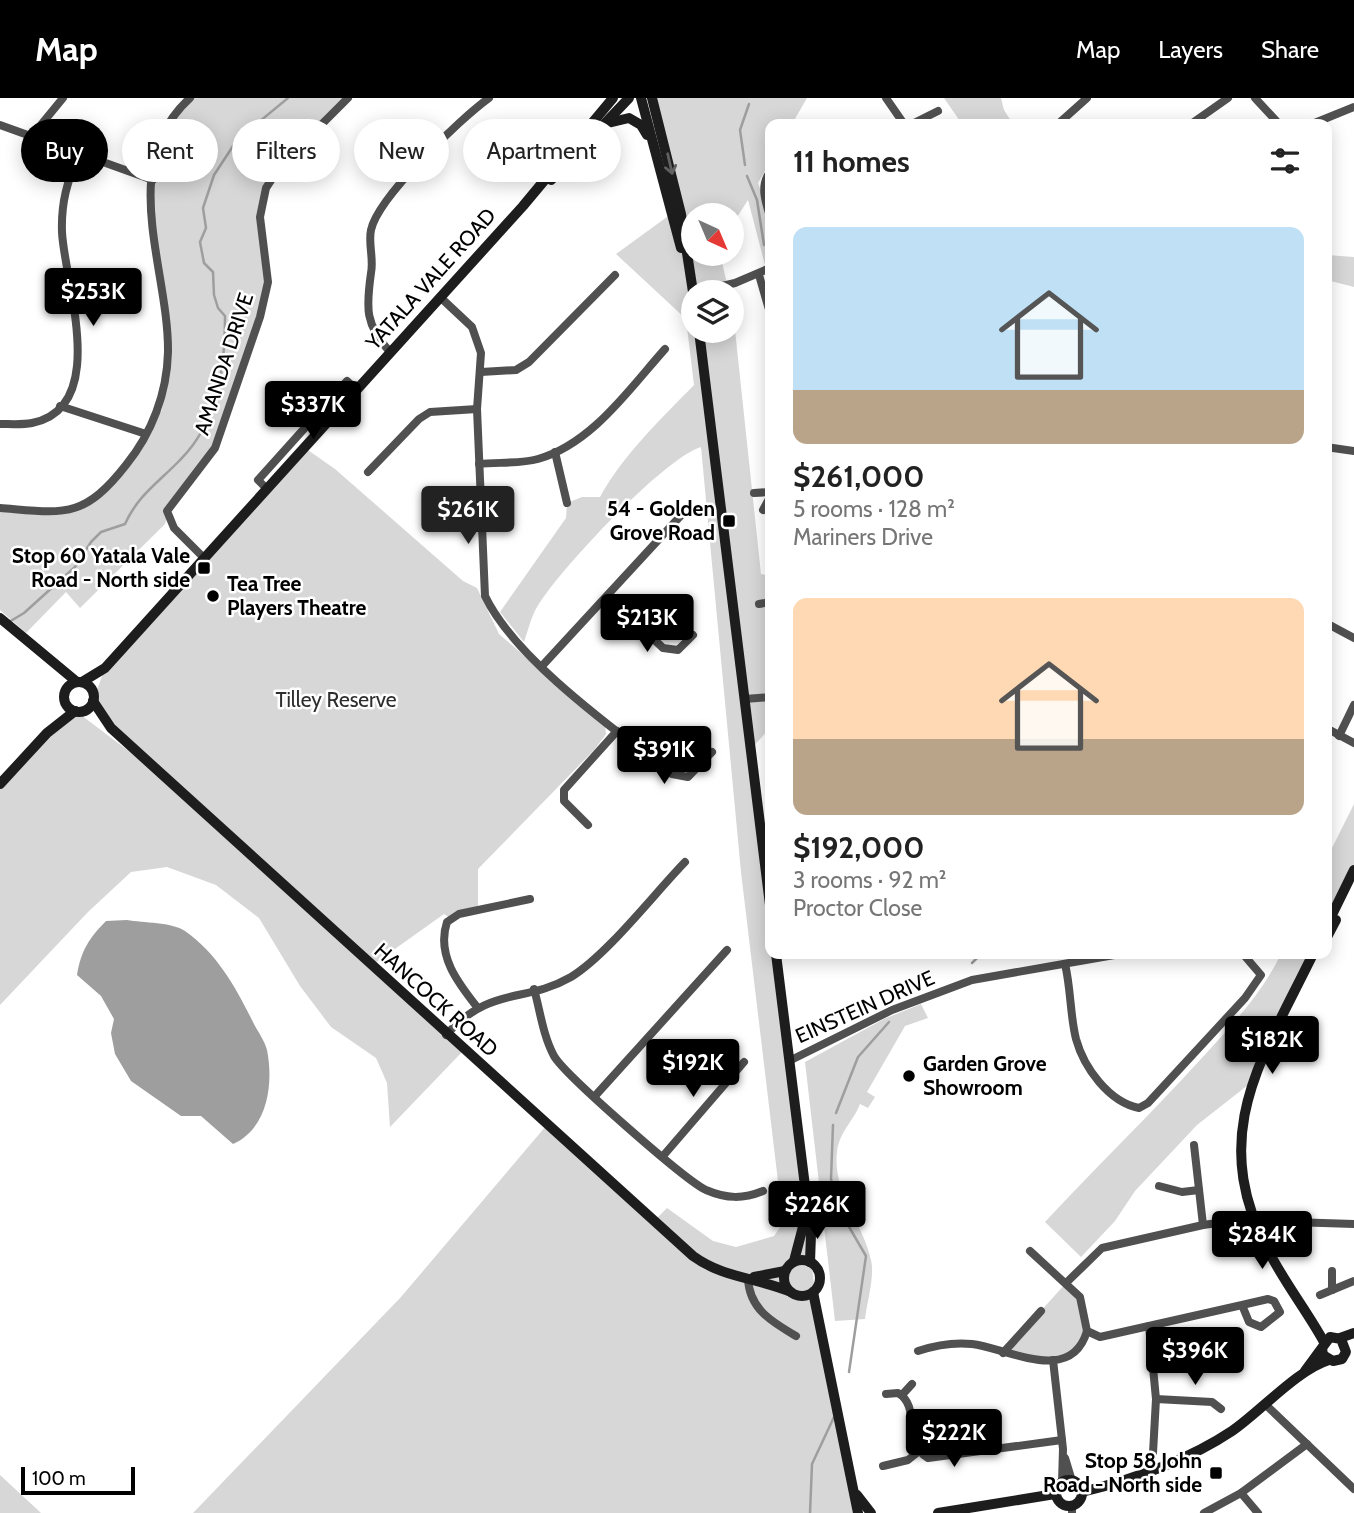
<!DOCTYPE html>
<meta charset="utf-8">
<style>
:root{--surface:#fff;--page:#f2f2f2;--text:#222;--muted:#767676;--accent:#000}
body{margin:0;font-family:Cabin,sans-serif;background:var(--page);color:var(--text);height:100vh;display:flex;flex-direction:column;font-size:26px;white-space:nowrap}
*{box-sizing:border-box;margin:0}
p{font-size:23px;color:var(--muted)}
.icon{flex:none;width:38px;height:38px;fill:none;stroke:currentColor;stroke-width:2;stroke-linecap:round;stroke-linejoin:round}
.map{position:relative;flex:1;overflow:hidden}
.details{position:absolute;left:765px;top:21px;width:567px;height:840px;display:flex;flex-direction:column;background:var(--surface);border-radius:14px;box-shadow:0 4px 18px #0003}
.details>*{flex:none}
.hud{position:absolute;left:21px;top:21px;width:639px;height:63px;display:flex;gap:14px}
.needle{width:46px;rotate:136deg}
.buttons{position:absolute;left:681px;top:105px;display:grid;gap:14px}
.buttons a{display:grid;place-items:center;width:63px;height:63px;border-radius:50%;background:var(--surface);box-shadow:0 4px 18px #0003;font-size:35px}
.scale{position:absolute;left:21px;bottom:18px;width:114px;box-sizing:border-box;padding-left:7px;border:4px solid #000;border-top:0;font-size:19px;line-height:24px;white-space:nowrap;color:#000;-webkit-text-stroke:5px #fff;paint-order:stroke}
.price{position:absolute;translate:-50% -60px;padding:0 16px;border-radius:7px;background:var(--accent);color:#fff;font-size:23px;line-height:46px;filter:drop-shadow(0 2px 4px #0008)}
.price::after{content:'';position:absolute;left:50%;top:42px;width:21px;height:16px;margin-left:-10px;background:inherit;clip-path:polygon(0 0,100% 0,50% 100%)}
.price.selected{background:#222;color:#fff}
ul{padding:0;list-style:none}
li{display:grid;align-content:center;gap:14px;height:371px;padding:0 28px}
li span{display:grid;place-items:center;height:217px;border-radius:14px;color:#555}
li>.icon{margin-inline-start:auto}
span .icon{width:126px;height:126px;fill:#fffc;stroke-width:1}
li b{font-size:30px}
h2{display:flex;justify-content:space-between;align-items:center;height:84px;padding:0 28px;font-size:30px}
.pill{padding:0 24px;border-radius:32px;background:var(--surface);box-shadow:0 4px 18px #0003;font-size:24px;line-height:63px}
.pill.selected{background:var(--accent);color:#fff}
header{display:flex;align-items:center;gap:42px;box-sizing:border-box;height:98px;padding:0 35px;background:var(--accent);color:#fff}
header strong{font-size:33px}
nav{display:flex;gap:38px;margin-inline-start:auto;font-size:24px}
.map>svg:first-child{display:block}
.green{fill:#d7d7d7}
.water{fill:#9e9e9e}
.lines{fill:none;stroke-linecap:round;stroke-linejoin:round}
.stream{stroke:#9e9e9e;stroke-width:2.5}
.street{stroke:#505050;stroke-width:8}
.secondary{stroke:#1d1d1d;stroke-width:10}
.oneway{stroke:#616161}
.poi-dot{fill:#000;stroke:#fff;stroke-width:2.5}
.labels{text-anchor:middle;stroke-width:5;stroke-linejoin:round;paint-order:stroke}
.street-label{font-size:21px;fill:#000;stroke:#fff}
.poi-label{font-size:21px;font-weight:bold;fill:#000;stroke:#fff;text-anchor:end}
.park-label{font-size:21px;fill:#2e2e2e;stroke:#fff}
</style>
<header>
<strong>Map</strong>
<nav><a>Map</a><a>Layers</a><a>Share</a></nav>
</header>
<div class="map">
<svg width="1354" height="1415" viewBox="0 0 1354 1415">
<rect width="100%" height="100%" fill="#fff"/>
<g class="green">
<polygon points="190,0 348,0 275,74 261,109 268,167 252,243 212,358 172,403 165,426 80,510 66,494 26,535 0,512 0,410 60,415 85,405 121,374 162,312 167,266 166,233 151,129 154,59 163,37"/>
<path d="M656 0H807L792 26H770V64L758 85 770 119V186L748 102 732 127V117H693V156H720L729 194H693V233H732V204L761 476 768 477 770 473V630L751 651 770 811V856H775L816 1203 853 1415H193L401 1199 546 1028 654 1123 667 1110 713 1143 736 1149 774 1138 783 1125 741 774 701 349C663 361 559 472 537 509 531 519 528 533 524 544L500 514 566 420 567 405 582 399H600C623 357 661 321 694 287L686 221 616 156 671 116Z"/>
<polygon points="944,0 1001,0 1004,12 1013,26 962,26"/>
<polygon points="1327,157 1354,159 1354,189 1327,182"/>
<polygon points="305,350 335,371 463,483 477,490 499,536 605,628 606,636 595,651 478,771 478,812 450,820 444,816 371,868 463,953 390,1029 387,985 376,960 331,929 300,888 259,820 216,787 167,769 131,774 88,814 0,907 0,684 77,614 159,676 111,630 93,603 105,570"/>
<polygon points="1354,706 1354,767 1327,822 1326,762"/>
<path d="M1281 856H1310L1248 987 1197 1027 1135 1093 1115 1123 1081 1159 1045 1124C1096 1069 1150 1017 1200 962 1231 928 1261 897 1281 856Z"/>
<path d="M921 906 928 920 905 928 867 994 875 999 868 1010 860 1006C853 1024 839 1034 837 1054 832 1093 863 1125 871 1162 875 1178 867 1204 865 1221L835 1223 805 964 884 921Z"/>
<polygon points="1066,1185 1080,1199 1085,1242 1060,1261 1003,1255"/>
<polygon points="0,1377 41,1415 0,1415"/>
</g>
<path class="water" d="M127 822C143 825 172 824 185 833 219 857 237 892 255 928 259 935 265 944 267 952 274 987 267 1031 233 1046L201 1018H181L131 983 115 956 111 935 114 921 101 898 77 877C81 853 89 840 106 823Z"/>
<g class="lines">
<g class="stream">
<polyline points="745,67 740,32 749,6"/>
<polyline points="747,78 757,102 764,147"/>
<path d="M9 524 24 515 75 469 91 444 101 434 125 426C138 397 159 384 180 362 219 323 225 269 225 218L218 210 214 197 213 174 204 165 200 144 206 130 203 110 214 77 237 42 288 0"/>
<polyline points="972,865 981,856"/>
<polyline points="836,1015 858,959 889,924"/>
<polyline points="833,1027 831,1081 838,1110 866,1158 849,1274"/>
<polyline points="810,1415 812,1366 834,1319"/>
</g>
<g class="street">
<polyline points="886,0 904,26"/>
<polyline points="1255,0 1279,26"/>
<polyline points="912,26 938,13"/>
<polyline points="1058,26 1087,0"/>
<polyline points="1191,26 1228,0"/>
<polyline points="1312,26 1354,9"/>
<polyline points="0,27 153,82"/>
<polyline points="31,39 63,0"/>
<path d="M770 74C760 87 765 103 770 118"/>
<polyline points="759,177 770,215"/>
<polyline points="696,194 735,185 770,170"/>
<path d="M440 199 472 229 481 255 477 311 485 498C515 561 615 632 672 676L688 679 712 654"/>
<path d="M390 254C365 227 366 210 371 175 374 161 368 146 371 132 378 99 460 21 489 0"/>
<polyline points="481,274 516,272 529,264 615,177"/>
<polyline points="60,308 146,336"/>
<path d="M0 326C10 326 22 327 32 325 111 309 64 183 62 134 61 105 67 83 79 57"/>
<polyline points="1326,349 1354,353"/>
<polyline points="555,354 567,405"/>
<path d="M479 366C498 364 520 366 538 361 592 346 630 290 665 251"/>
<polyline points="368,374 419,321 430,314 477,311"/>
<polyline points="267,391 258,382 347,283 357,292"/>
<polyline points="754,395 770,394"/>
<path d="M0 410C63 415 83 422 126 367 152 335 167 295 168 254 169 171 116 67 190 0"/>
<polyline points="763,412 770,399"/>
<polyline points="443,422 461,408 480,409"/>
<polyline points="204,460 174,430 167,413 215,350 260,219 268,184 260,119 266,90 281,67 348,0"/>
<polyline points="608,498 663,550 678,552 693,537"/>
<polyline points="759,506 770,504"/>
<polyline points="1326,525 1354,540"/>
<polyline points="542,568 685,413"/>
<polyline points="745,601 770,599"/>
<polyline points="1326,630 1354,645"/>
<polyline points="1339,638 1354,607"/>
<polyline points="588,727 564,703 564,692 617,633"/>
<path d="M1065 866C1071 891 1070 917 1076 941 1084 970 1109 1004 1139 1010L1148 1005 1245 900 1261 877 1243 856"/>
<path d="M534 891C540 912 543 938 554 958 565 977 685 1082 706 1092 727 1101 743 1101 763 1093"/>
<path d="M477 909C458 885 436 857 447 824L459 816 530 801"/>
<path d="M446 937C491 887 524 906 571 879 607 857 654 796 685 764"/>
<polyline points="789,963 892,912 972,882 1120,856"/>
<polyline points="595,998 727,852"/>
<polyline points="1194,1047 1203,1127"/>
<polyline points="663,1058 744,964"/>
<polyline points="1159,1088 1182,1094 1199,1092"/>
<polyline points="1281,1121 1291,1124 1354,1126"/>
<path d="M748 1180C749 1211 772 1224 796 1238"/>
<polyline points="1066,1185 1102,1150 1203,1127 1254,1120"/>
<polyline points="1332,1192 1332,1173"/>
<polyline points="1320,1197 1354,1183"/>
<polyline points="1149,1228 1156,1301 1153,1355"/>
<polyline points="1087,1233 1100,1239 1242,1207 1249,1224 1261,1229 1280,1214 1274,1203 1268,1201 1242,1207"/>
<path d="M918 1253C936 1247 953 1244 972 1246 1007 1250 1071 1288 1087 1233L1080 1199 1030 1153"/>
<polyline points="1003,1255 1041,1213"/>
<polyline points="1053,1262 1063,1351 1062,1384"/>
<path d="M886 1296 898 1295C922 1309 901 1344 928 1360L1062 1342"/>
<polyline points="902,1297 912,1286"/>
<polyline points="1156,1301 1212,1304 1221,1311"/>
<polyline points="1267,1308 1354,1391"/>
<polyline points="1065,1360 1072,1383"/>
<polyline points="883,1368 908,1362 918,1354"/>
<polyline points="1241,1395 1258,1415"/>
<polyline points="1072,1409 1072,1415"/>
<polyline points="1204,1415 1241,1395 1307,1346"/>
</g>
<g class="secondary">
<polyline points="641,0 681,150"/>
<polyline points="652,0 681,116 693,194"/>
<polyline points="608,25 629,20 641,27 647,37"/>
<polyline points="551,82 629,0"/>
<polyline points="699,233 770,807"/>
<polyline points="0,520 77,584"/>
<circle cx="79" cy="599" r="15"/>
<polyline points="82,584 105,570 523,108 613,0"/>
<path d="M93 603 111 630 693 1158C723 1180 758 1180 791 1194"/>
<polyline points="0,686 47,635 75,613"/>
<polyline points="1326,829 1354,772"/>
<polyline points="1326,841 1336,822"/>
<polyline points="776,856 811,1136 810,1164"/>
<path d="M1313 856C1262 961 1207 1036 1268 1152 1284 1184 1307 1213 1324 1244"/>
<circle cx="802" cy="1180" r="18"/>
<polyline points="794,1163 805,1121"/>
<polyline points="754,1179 785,1173"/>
<polyline points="813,1194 858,1415"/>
<polyline points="1340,1240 1354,1235"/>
<polyline points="1305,1273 1330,1239 1341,1241 1346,1254 1342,1261 1333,1263 1323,1257 1322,1250"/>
<circle cx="1069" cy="1395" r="13"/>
<path d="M1082 1394C1135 1381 1187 1363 1232 1333 1261 1313 1297 1272 1329 1262"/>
<polyline points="857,1397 871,1415"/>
<polyline points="938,1415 1055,1396"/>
</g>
</g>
<defs><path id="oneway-shaft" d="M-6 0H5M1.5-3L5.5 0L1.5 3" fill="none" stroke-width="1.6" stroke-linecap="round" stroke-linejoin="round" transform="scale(1.75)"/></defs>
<use class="oneway" href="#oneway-shaft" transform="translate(670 66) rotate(77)"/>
<g class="poi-dot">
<rect x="722" y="416" width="14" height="14" rx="3.5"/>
<rect x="197" y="463" width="14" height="14" rx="3.5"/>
<circle cx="213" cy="498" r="7"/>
<circle cx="909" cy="978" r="7"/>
<rect x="1209" y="1368" width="14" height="14" rx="3.5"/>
</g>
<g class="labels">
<g class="street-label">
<text transform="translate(431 181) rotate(-48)" y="7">YATALA VALE ROAD</text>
<text transform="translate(224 266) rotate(-72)" y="7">AMANDA DRIVE</text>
<text transform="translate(436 902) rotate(42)" y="7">HANCOCK ROAD</text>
<text transform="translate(865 909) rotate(-24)" y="7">EINSTEIN DRIVE</text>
</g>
<g class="poi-label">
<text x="715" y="418">54 - Golden<tspan x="715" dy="24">Grove Road</tspan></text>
<text x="190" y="465">Stop 60 Yatala Vale<tspan x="190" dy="24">Road - North side</tspan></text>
<text x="227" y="493" text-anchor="start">Tea Tree<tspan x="227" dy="24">Players Theatre</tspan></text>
<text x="923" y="973" text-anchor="start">Garden Grove<tspan x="923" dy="24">Showroom</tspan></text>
<text x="1202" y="1370">Stop 58 John<tspan x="1202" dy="24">Road - North side</tspan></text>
</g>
<g class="park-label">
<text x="336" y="609">Tilley Reserve</text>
</g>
</g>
</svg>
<div class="buttons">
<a><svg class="needle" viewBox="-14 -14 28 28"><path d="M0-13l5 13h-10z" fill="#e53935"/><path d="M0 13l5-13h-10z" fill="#767676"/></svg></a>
<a><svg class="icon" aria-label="layers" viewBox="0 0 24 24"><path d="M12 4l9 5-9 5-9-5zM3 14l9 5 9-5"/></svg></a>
</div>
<div class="scale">100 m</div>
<b class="price" style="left:93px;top:230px">$253K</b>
<b class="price" style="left:313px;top:343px">$337K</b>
<b class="price selected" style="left:468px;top:448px">$261K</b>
<b class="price" style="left:647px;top:556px">$213K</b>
<b class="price" style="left:664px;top:688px">$391K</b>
<b class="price" style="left:1272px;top:978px">$182K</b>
<b class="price" style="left:693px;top:1001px">$192K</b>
<b class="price" style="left:817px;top:1143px">$226K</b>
<b class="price" style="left:1262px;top:1173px">$284K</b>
<b class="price" style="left:1195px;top:1289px">$396K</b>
<b class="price" style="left:954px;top:1371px">$222K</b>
<div class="hud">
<a class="pill selected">Buy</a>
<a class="pill">Rent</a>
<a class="pill">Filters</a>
<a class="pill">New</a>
<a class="pill">Apartment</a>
</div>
<section class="details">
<h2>11 homes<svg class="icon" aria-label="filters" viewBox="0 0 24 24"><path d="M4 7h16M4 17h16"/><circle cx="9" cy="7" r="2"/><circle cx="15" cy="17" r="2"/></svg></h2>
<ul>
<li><span style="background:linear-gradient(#bfe0f5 75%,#b9a48a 0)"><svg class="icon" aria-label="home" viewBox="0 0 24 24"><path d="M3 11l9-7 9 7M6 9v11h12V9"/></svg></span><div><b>$261,000</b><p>5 rooms · 128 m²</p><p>Mariners Drive</p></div></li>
<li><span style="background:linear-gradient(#ffd9b3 65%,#b9a48a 0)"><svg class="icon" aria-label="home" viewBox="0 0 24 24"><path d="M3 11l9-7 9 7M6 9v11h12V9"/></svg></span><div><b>$192,000</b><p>3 rooms · 92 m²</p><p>Proctor Close</p></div></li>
</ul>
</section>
</div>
